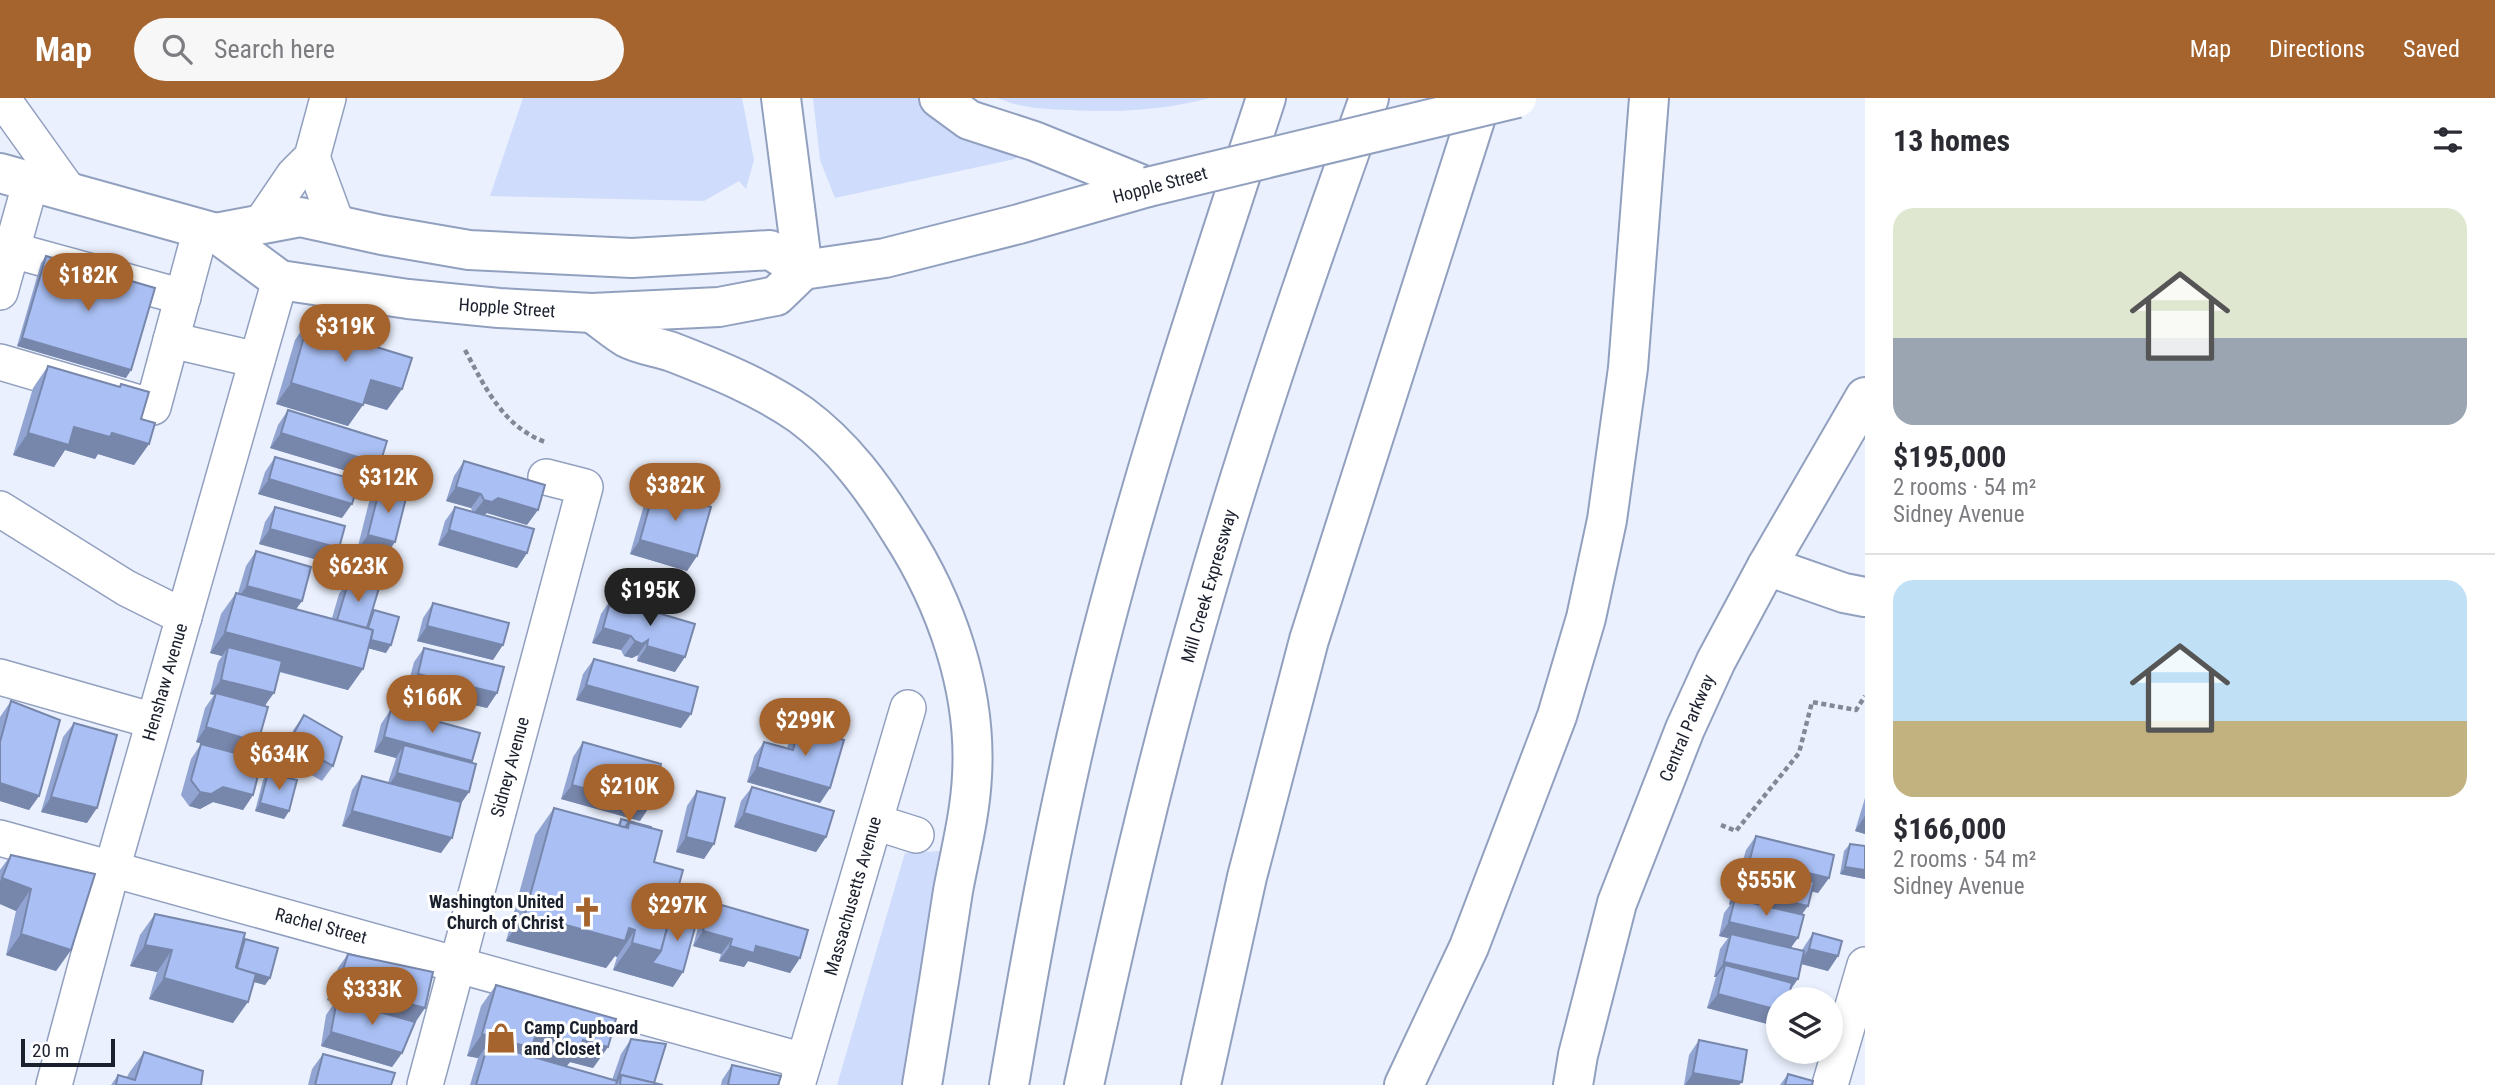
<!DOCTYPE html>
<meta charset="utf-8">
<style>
:root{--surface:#fff;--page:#f7f7f7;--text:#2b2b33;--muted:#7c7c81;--line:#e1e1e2;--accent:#a5632e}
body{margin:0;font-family:"Roboto Condensed",sans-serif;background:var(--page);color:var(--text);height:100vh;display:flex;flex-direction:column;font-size:26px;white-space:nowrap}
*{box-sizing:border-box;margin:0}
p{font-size:23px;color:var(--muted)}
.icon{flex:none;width:38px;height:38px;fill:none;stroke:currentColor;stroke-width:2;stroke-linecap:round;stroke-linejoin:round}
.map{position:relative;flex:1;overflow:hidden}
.side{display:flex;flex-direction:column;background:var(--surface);width:630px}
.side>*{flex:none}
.controls{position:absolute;left:1766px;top:889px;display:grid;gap:14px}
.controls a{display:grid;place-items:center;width:77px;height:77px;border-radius:50%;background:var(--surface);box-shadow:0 4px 10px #0003;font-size:35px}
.scale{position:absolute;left:21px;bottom:18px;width:94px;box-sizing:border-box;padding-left:7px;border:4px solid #1b202d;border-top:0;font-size:19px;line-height:24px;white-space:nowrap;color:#1b202d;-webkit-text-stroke:5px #fff;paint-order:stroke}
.price{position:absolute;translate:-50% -60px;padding:0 16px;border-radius:24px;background:var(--accent);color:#fff;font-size:23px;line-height:46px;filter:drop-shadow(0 2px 4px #0008)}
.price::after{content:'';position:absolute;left:50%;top:42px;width:21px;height:16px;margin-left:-10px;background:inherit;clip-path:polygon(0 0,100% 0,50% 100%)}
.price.on{background:#222;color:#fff}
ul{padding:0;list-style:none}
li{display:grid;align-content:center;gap:14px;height:371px;padding:0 28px}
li+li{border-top:2px solid var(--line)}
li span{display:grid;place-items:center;height:217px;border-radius:21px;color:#555}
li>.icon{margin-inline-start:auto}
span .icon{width:126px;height:126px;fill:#fffc;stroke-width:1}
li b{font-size:30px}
h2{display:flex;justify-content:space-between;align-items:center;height:84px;padding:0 28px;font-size:30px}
header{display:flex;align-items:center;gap:42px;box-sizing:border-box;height:98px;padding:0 35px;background:var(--accent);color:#fff}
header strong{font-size:33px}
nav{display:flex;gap:38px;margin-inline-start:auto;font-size:24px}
.search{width:490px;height:63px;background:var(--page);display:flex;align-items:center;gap:18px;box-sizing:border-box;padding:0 24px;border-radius:38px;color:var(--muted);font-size:26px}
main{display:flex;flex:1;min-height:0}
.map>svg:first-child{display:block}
.grass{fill:#cfdcfb}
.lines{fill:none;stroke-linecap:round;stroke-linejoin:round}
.minor-casing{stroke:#92a0bf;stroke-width:38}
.major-casing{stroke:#92a0bf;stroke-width:42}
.highway-casing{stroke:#92a0bf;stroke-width:42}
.path{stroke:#838895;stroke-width:4.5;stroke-dasharray:5 3.5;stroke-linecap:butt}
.minor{stroke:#fff;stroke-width:35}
.major{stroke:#fff;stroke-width:38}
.highway{stroke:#fff;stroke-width:38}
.major-bridge-casing{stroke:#92a0bf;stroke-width:42;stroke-linecap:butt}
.major-bridge{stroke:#fff;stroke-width:38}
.wall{fill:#92a5d2}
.shaded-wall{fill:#7786ab}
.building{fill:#aac0f4;stroke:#7786ab;stroke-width:2}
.labels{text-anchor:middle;stroke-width:6;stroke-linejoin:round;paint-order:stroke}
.street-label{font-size:18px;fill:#1b202d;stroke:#fff}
.poi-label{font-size:18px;font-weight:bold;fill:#1b202d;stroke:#fff;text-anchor:end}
</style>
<header>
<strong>Map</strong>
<div class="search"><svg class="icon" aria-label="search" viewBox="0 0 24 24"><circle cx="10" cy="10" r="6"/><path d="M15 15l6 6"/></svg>Search here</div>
<nav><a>Map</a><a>Directions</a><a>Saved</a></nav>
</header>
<main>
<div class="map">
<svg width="1865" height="987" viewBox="0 0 1865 987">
<rect width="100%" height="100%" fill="#eaf0fd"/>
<g class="grass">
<polygon points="523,0 742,0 754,62 746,91 739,83 704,103 490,98"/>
<polygon points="813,0 924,0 1020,53 1015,61 835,100 820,62"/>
<path d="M997 0H1210C1161 12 1121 15 1071 12 1042 11 1025 11 997 0Z"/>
<polygon points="940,753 901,987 837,987 905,755"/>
</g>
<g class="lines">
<g class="minor-casing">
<g id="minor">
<polyline points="2,0 70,95"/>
<polyline points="312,59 337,127"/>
<polyline points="260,127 294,77 312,59 328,0"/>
<polyline points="12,152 183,199"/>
<polyline points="0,194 31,83"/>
<polyline points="171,242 257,262"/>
<polyline points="0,264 153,309 201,131"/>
<polyline points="0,411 126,490 184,519"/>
<polyline points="0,579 154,623"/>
<polyline points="875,724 916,737"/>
<polyline points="0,740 804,963"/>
<polyline points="54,987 112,771 280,182"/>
<polyline points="425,987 585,389 546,379"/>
<polyline points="797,987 908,610"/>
<polyline points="1830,987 1865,867"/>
</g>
</g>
<g class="major-casing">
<g id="major">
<polyline points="0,75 216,135 280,182 408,201 499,210 592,215 719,209 776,198 803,172 885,160 1019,126 1148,89"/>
<polyline points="216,135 300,119 382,137 469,152 632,160 770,152 803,172"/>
<polyline points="1767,468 1844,495 1865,499"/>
<polyline points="1573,987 1578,957 1617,805 1685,631 1716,563 1767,468 1865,299"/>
</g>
</g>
<g class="highway-casing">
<g id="highway">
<polyline points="781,0 803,172"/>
<polyline points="939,0 969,22 1034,43 1148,89"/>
<path d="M592 215C604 223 615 233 627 240 640 247 658 249 672 254 716 271 763 290 801 317 843 348 873 389 900 433 946 504 977 592 972 678 970 718 960 755 953 793 943 858 933 922 922 987"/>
<path d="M1009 987C1031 858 1054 730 1085 603 1134 399 1201 199 1266 0"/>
<path d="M1084 987C1118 832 1153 677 1197 524 1247 347 1307 173 1369 0"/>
<polyline points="1201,987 1247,779 1309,542 1482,0"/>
<polyline points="1404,987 1469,849 1557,618 1586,520 1607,422 1628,270 1649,0"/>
</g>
</g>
<g class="path">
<path d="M465 252C486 291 503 328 545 344"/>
<polyline points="1721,727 1736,733 1799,655 1812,604 1856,612 1865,598"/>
</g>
<use href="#minor" class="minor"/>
<use href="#major" class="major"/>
<use href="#highway" class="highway"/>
<g class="major-bridge-casing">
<polyline id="major-bridge" points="1148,89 1517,0"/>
</g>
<use href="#major-bridge" class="major-bridge"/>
</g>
<g class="wall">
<polygon points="46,158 126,280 17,248 41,165"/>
<polygon points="309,221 347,240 402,291 387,312 364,305 348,328 276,306 295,242"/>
<polygon points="48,268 119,289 121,286 141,321 149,346 134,367 98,356 95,361 65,352 54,369 13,357 33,290"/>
<polygon points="288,312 380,366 370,380 270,350 278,327"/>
<polygon points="275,359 342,420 258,396 265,374"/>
<polygon points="464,363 527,427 487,415 484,417 527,455 517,470 438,447 445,423 455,409 472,413 471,410 446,403 454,378"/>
<polygon points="380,389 385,459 357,452 369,404"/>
<polygon points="654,392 697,458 687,473 630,456 644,407"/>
<polygon points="275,409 339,450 329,465 259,446 265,424"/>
<polygon points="256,453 302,503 296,511 332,520 339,496 349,482 372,514 374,512 386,555 368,550 363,571 348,592 279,574 265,609 258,644 248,658 196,644 205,610 214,597 210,596 218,564 222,558 210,555 221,516 236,495 238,495 246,468"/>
<polygon points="611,501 675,574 637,563 638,557 632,560 624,558 621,552 592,545 601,516"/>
<polygon points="433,505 493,562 417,543 423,520"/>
<polygon points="424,550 497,595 487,610 407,591 414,564"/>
<polygon points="594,561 681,630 576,602 583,576"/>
<polygon points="11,603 39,698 29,712 0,703 0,619"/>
<polygon points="391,611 472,663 471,665 469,694 461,705 441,755 342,728 352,692 362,678 388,685 396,660 374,654 381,626"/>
<polygon points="304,617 333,668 322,683 279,659 294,631"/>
<polygon points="74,625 87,725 41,714 63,639"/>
<polygon points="799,629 830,690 820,705 747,684 754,658 764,644 787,650 789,644"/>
<polygon points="583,644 640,723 561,701 573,659"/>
<polygon points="201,646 253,697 243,712 213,704 200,711 189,708 181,697 191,661"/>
<polygon points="268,675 289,713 284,721 255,713 263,682"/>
<polygon points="752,689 826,739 816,754 734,729 741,703"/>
<polygon points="697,693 704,761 676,754 687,708"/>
<polygon points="1865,700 1865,736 1855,733"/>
<polygon points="554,710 617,727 621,721 662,733 654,764 671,815 673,889 613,872 617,859 615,858 606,870 506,843 535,737"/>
<polygon points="1756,738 1829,780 1818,795 1811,793 1802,817 1791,850 1802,852 1813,835 1838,858 1828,873 1801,866 1778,901 1778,923 1775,928 1707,910 1715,882 1716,879 1714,879 1720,851 1728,840 1719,838 1724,815 1730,807 1729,806 1735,781 1740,773 1746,752"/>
<polygon points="1850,746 1865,748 1865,781 1840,776 1844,753"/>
<polygon points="11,757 71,852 56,873 6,857 16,813 0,806 0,772"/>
<polygon points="711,804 800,860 790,875 748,863 744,869 719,863 721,856 693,848 701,819"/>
<polygon points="155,816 243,844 245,841 270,880 265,887 254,884 233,925 149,901 157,874 130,868 140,837"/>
<polygon points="348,856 414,925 402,955 392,969 321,948 326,917 335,904 327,902 338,870"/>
<polygon points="496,887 608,949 593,970 570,964 566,969 612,982 621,956 631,941 654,985 663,987 470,987 478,960 467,958 481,908"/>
<polygon points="1699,942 1742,984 1739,987 1684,987 1689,957"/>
<polygon points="144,954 201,987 111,987 118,977 127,979 129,975"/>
<polygon points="323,956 391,987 308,987 312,971"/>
<polygon points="732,967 778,987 721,987 722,982"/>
<polygon points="1788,976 1812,987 1780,987"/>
</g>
<g class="shaded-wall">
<polygon points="22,240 131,272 126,280 17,248"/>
<polygon points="371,282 402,291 387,312 356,303"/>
<polygon points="291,285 363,307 348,328 276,306"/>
<polygon points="74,329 112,335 149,346 134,367 98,356 95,361 65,352 54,369 13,357 28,335"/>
<polygon points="281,335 380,366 370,380 270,350"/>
<polygon points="269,381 352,406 342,420 258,396"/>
<polygon points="456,389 481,396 471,410 446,403"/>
<polygon points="498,400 538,412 527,427 487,415 482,418 473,416 484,402"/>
<polygon points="270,431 339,450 329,465 259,446"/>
<polygon points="449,432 527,455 517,470 438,447"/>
<polygon points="368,437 395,444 385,459 357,452"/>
<polygon points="640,442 697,458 687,473 630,456"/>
<polygon points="247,488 302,503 291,518 236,502"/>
<polygon points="427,528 503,547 493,562 417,543"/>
<polygon points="603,530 631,538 621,552 592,545"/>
<polygon points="225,534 363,571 348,592 226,559 228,549 222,558 210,555"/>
<polygon points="366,540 391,547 386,555 360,548"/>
<polygon points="648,542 638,557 632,560 624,558 635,543"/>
<polygon points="647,548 685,559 675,574 637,563"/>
<polygon points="418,576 497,595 487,610 407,591"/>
<polygon points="221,582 274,595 263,610 216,595 214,597 210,596"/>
<polygon points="586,587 691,616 681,630 576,602"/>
<polygon points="206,629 258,644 248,658 196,644"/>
<polygon points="384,639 472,663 462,678 404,647 396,660 374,654"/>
<polygon points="757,669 830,690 820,705 747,684"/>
<polygon points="397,675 469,694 459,708 387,690"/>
<polygon points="0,685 39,698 29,712 0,703"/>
<polygon points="572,687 650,708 640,723 561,701"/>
<polygon points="223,689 253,697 243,712 213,704 200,711 189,708 200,694"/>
<polygon points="51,699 97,710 87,725 41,714"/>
<polygon points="260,705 289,713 284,721 255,713"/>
<polygon points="352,713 452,740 441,755 342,728"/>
<polygon points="744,715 826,739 816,754 734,729"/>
<polygon points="1865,718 1865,736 1855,733"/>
<polygon points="686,739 714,746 704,761 676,754"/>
<polygon points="1750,761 1829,780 1818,795 1743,776 1744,769"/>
<polygon points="1845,769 1865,772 1865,781 1840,776"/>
<polygon points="2,780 31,791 16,813 0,806 0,783"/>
<polygon points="1739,792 1808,808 1797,823 1735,801 1730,807 1729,806"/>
<polygon points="525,816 629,830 635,832 617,859 615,858 606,870 506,843"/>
<polygon points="1729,824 1798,840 1787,855 1731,836 1728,840 1719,838"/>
<polygon points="703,833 732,841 721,856 693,848"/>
<polygon points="21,836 71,852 56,873 6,857"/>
<polygon points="632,845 661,853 683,874 673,889 613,872"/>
<polygon points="145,847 172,852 157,874 130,868"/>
<polygon points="730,848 756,848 800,860 790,875 748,863 744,869 719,863"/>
<polygon points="1809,851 1838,858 1828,873 1798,865"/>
<polygon points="1724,864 1798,881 1788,895 1725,867 1716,879 1714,879"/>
<polygon points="237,870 270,880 265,887 232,878"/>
<polygon points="164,880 248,904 233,925 149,901"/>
<polygon points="338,887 425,910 415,925 337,902 335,904 327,902"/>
<polygon points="1718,896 1778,912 1778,923 1775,928 1707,910"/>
<polygon points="331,934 402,955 392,969 321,948"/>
<polygon points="536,935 583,942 608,949 593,970 570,964 566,969 488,946 478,960 467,958 482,936"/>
<polygon points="1693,975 1742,984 1739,987 1685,987"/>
</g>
<g class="building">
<polygon points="46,158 155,190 131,272 22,240"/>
<polygon points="309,221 349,233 347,240 412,260 402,291 371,282 363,307 291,285"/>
<polygon points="48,268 120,289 121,286 149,294 141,321 155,325 149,346 112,335 110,339 74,329 69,347 28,335"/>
<polygon points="288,312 387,343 380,366 281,335"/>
<polygon points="275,359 359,383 352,406 269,381"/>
<polygon points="464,363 545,387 538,412 498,400 492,404 484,402 481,396 456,389"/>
<polygon points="380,389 407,396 395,444 368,437"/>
<polygon points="654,392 711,409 697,458 640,442"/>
<polygon points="275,409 345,428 339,450 270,431"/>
<polygon points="455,409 534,431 527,455 449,432"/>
<polygon points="256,453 311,469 302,503 247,488"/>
<polygon points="349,482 379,490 367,530 337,522"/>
<polygon points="236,495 373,532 363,571 225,534"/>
<polygon points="611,501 695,526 685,559 647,548 648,542 642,546 635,543 631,538 603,530"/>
<polygon points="433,505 509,525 503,547 427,528"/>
<polygon points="374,512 399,519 391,547 371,542 373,532 368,530"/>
<polygon points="228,549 282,563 274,595 221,582"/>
<polygon points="424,550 504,569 497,595 418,576"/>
<polygon points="594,561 698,589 691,616 586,587"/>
<polygon points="216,595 268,609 258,644 206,629"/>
<polygon points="11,603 60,622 39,698 0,685 0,644"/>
<polygon points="391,611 480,635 472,663 384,639"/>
<polygon points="304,617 342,639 333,668 289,644"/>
<polygon points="74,625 117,637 97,710 51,699"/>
<polygon points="799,629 844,642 830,690 757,669 764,644 793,652"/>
<polygon points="583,644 661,666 650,708 572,687"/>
<polygon points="201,646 262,662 253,697 223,689 211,696 200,694 191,682"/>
<polygon points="404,647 476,666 469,694 397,675"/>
<polygon points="268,675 297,682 289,713 260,705"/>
<polygon points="362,678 461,704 452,740 352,713"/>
<polygon points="752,689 834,713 826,739 744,715"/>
<polygon points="697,693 725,700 714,746 686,739"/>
<polygon points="554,710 628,730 629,724 662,733 654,764 683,772 661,853 632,845 635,832 629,830 625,843 525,816"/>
<polygon points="621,721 651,729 651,730 629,724 625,729 620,728"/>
<polygon points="1756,738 1834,757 1829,780 1750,761"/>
<polygon points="1850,746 1865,748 1865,772 1845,769"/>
<polygon points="11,757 95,776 71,852 21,836 31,791 2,780"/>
<polygon points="1745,767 1814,784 1808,808 1739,792"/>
<polygon points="1735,801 1804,817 1798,840 1729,824"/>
<polygon points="711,804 808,832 800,860 756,848 754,855 730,848 732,841 703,833"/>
<polygon points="671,815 697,822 683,874 652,865 661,853"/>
<polygon points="155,816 245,835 236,869 256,876 248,904 164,880 172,852 145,847"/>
<polygon points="1813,835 1842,843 1838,858 1809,851"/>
<polygon points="1731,836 1804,853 1798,881 1724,864"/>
<polygon points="245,841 278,850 270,880 237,870"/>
<polygon points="348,856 433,874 425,910 338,887"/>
<polygon points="1725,867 1792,885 1788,901 1778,901 1778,912 1718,896"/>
<polygon points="496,887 616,921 608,949 583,942 581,947 536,935 532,950 482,936"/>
<polygon points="337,902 415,924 402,955 331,934"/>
<polygon points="1830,919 1838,920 1833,947 1830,946"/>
<polygon points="631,941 666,946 654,985 621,977 617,983 616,987 476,987 488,946 617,983"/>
<polygon points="1699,942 1747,952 1742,984 1693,975"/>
<polygon points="144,954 203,973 201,987 116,987 118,977 135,982"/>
<polygon points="323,956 395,975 391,987 315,987"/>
<polygon points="732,967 781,978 778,987 728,987"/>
<polygon points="1788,976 1813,983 1812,987 1785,987"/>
<polygon points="621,977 663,987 620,987"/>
</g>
<defs>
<g id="church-bare" transform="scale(2.415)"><path d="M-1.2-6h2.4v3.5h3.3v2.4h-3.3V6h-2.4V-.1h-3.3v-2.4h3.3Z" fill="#a5632e" stroke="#fff" stroke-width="2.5" paint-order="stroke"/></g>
<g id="shop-bare" transform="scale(2.415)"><path d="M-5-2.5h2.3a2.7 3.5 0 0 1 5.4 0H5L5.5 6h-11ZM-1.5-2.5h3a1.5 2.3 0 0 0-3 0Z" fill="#a5632e" stroke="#fff" stroke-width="2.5" paint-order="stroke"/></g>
</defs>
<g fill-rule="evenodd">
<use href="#church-bare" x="587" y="814"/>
<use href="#shop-bare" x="501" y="940"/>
</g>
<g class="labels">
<g class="street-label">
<text transform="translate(1160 87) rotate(-15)" y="6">Hopple Street</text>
<text transform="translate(507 210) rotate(4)" y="6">Hopple Street</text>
<text transform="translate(1209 488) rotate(-74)" y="6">Mill Creek Expressway</text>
<text transform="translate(165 584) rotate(-74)" y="6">Henshaw Avenue</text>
<text transform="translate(1687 630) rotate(-67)" y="6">Central Parkway</text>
<text transform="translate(510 669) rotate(-75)" y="6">Sidney Avenue</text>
<text transform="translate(853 798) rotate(-74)" y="6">Massachusetts Avenue</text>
<text transform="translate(321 828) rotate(15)" y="6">Rachel Street</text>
</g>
<g class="poi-label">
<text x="564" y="810">Washington United<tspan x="564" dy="21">Church of Christ</tspan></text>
<text x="524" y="936" text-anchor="start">Camp Cupboard<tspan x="524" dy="21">and Closet</tspan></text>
</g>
</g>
</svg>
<div class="controls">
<a><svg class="icon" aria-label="layers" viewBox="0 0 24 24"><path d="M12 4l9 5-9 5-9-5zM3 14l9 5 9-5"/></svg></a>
</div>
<div class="scale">20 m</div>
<b class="price" style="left:88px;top:215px">$182K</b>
<b class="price" style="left:345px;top:266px">$319K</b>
<b class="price" style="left:388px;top:417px">$312K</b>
<b class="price" style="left:675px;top:425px">$382K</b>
<b class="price" style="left:358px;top:506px">$623K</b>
<b class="price on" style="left:650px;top:530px">$195K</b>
<b class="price" style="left:432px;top:637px">$166K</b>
<b class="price" style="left:805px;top:660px">$299K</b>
<b class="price" style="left:279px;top:694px">$634K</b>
<b class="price" style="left:629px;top:726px">$210K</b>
<b class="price" style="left:1766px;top:820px">$555K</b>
<b class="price" style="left:677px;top:845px">$297K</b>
<b class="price" style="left:372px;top:929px">$333K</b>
</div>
<section class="side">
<h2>13 homes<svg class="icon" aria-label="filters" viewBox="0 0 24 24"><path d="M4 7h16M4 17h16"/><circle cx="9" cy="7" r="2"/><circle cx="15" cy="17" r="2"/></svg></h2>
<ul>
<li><span style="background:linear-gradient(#dfe7d0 60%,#9aa5b1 0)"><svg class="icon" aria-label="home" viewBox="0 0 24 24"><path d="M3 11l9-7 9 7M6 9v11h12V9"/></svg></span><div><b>$195,000</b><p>2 rooms · 54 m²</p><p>Sidney Avenue</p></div></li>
<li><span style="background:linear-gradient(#bfe0f5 65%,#c2b280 0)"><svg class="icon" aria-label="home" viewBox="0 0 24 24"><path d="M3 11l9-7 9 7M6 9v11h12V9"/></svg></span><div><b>$166,000</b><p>2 rooms · 54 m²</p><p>Sidney Avenue</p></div></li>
</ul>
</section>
</main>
